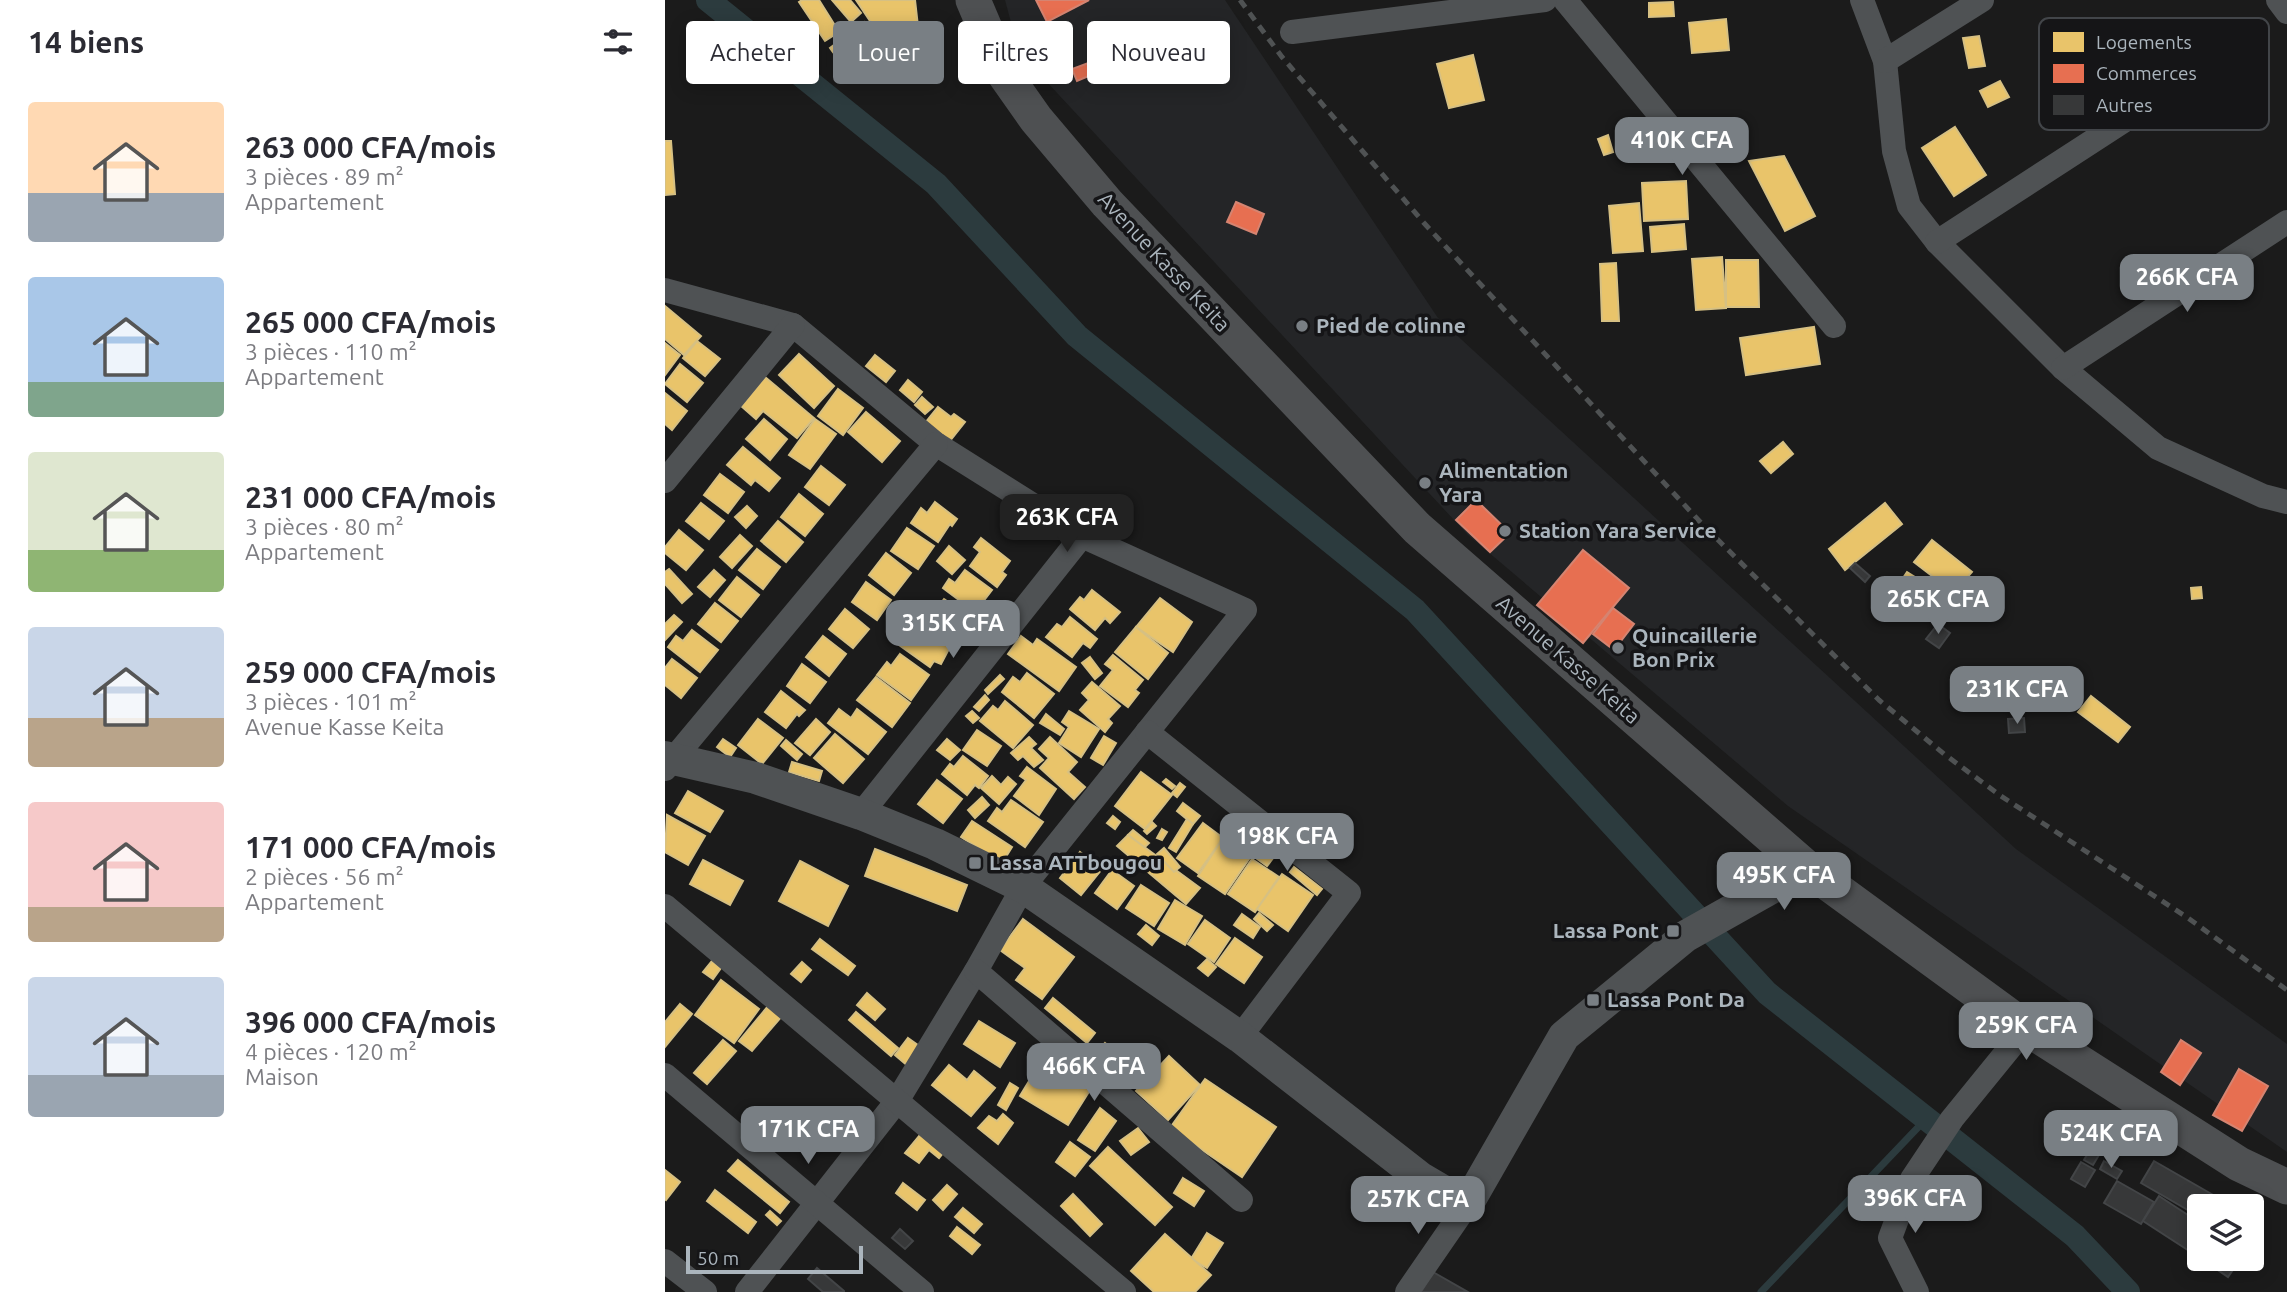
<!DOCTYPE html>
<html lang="fr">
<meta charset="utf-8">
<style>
:root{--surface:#fff;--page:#f7f7f7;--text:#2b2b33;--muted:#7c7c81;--accent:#797f84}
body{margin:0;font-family:Ubuntu,sans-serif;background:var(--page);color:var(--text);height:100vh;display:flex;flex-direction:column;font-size:26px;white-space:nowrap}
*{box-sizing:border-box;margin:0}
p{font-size:23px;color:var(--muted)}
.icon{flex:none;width:38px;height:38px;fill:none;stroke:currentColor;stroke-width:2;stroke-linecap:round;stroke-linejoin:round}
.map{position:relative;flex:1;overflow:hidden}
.sheet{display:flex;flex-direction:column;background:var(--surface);width:665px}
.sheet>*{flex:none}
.top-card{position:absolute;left:21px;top:21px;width:665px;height:63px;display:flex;gap:14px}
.buttons{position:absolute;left:1522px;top:1194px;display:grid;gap:14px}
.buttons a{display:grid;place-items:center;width:77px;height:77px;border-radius:7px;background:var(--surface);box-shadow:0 4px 18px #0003;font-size:35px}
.scale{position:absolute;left:21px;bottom:18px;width:177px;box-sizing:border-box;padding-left:7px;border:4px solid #abb5bd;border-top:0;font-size:19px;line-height:24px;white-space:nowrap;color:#abb5bd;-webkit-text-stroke:5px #151517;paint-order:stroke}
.price{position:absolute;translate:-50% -60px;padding:0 16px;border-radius:14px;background:var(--accent);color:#fff;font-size:23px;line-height:46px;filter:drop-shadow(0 2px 4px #0008)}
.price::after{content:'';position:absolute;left:50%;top:42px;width:21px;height:16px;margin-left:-10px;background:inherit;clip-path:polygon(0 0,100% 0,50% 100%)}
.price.on{background:#222;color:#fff}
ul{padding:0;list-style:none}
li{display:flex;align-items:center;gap:21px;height:175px;padding:0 28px}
li span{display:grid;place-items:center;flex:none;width:196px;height:140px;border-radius:7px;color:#555}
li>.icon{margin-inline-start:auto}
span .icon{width:84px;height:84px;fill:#fffc;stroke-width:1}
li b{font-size:30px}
h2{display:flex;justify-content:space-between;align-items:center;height:84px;padding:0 28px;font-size:30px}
.pill{padding:0 24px;border-radius:7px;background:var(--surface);box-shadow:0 4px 18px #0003;font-size:24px;line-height:63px}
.pill.on{background:var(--accent);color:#fff}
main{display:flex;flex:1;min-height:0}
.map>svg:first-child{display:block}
.built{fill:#242527}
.homes{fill:#e9c46a;stroke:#d6c083;stroke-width:2}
.shops{fill:#e76f51;stroke:#d58471;stroke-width:2}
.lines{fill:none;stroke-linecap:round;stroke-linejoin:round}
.stream{stroke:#2c3b3e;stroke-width:7}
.canal{stroke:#2c3b3e;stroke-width:24}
.building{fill:#373839;stroke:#434547;stroke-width:2}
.minor{stroke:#4f5254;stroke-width:24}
.tertiary{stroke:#4f5254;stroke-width:32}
.secondary{stroke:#4e5052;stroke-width:35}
.rail{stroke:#4f5253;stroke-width:5;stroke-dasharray:9 7;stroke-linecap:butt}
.poi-dot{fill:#797f84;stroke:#151517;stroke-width:2.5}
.labels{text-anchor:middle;stroke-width:7;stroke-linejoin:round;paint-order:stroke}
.street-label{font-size:21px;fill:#abb5bd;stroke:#151517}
.poi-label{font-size:21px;font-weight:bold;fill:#abb5bd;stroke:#151517;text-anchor:start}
.key{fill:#151517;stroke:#424549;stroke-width:2}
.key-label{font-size:19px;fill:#abb5bd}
</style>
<main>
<section class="sheet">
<h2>14 biens<svg class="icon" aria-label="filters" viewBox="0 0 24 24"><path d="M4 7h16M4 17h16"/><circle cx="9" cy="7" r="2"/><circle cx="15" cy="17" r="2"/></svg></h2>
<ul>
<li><span style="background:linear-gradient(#ffd9b3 65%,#9aa5b1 0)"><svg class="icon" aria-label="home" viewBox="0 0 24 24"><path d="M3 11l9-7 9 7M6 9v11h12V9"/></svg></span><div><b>263 000 CFA/mois</b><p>3 pièces · 89 m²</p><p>Appartement</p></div></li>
<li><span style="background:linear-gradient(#a9c7e8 75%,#7fa58c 0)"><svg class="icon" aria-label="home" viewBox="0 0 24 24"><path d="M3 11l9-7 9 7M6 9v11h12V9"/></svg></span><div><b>265 000 CFA/mois</b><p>3 pièces · 110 m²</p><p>Appartement</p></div></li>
<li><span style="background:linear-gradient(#dfe7d0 70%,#8fb573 0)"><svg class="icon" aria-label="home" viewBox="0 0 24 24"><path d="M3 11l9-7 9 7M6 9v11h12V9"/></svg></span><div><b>231 000 CFA/mois</b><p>3 pièces · 80 m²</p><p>Appartement</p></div></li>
<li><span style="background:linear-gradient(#c9d6e8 65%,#b9a48a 0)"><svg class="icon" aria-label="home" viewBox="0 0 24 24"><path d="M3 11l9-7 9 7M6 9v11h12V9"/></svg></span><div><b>259 000 CFA/mois</b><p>3 pièces · 101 m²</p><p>Avenue Kasse Keita</p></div></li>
<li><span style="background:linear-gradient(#f6c9c9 75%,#b9a48a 0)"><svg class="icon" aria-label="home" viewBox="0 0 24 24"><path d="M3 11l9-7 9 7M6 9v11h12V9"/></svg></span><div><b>171 000 CFA/mois</b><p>2 pièces · 56 m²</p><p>Appartement</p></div></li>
<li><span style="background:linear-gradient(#c9d6e8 70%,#9aa5b1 0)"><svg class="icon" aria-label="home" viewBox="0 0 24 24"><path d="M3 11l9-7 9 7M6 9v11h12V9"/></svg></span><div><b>396 000 CFA/mois</b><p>4 pièces · 120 m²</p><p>Maison</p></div></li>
</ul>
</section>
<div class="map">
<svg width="1622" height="1292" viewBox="0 0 1622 1292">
<rect width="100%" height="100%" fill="#1b1b1b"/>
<polygon class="built" points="340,0 560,0 773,318 1351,849 1622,1044 1622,1152 1123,806 803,535 354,52"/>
<g class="homes">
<polygon points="137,0 154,0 174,32 160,41 134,2"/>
<polygon points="167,0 185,0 196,13 186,22"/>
<polygon points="191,0 250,0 257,62 241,64 235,55 204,51 196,40 211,30"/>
<polygon points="1008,2 1009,16 984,17 984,3"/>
<polygon points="1061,19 1064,50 1027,53 1024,23"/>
<polygon points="199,22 204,31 192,37 188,27"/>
<polygon points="181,36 205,70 189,81 165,48"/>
<polygon points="1314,36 1320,66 1304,68 1298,38"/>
<polygon points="808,55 819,100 784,108 772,64"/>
<polygon points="1335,81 1344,97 1323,107 1315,91"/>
<polygon points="1290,127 1321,175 1289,196 1257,148"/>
<polygon points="943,135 948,152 939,155 933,139"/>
<polygon points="0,141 6,141 10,194 0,195"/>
<polygon points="1119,156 1150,216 1120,231 1084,161"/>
<polygon points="1021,181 1023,219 979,221 977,183"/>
<polygon points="974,203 978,251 948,253 944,206"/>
<polygon points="1019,224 1021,249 987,252 985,227"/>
<polygon points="1057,257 1061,308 1031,310 1027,259"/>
<polygon points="1061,260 1093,260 1094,307 1061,307"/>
<polygon points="951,263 954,321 937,321 935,264"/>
<polygon points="0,306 36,336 19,355 0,339"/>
<polygon points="1149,327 1155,364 1081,375 1075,338"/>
<polygon points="32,341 55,359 40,376 18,358"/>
<polygon points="0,343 15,355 0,375"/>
<polygon points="134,354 169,386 149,408 114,375"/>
<polygon points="210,355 230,371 221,382 201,366"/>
<polygon points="15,364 38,383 22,402 0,384"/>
<polygon points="100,377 149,418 132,438 98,411 91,419 76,406"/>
<polygon points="243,380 257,392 249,402 235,390"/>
<polygon points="173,389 198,408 178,435 153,416"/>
<polygon points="0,393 22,411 7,430 0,424"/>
<polygon points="257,397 268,407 260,414 250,405"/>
<polygon points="273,407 286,417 289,414 300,422 284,442 260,423"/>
<polygon points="201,412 235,441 217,462 183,432"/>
<polygon points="99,419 122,439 105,460 81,439"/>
<polygon points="150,419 171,434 145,469 124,455"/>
<polygon points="1118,442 1128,454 1106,473 1095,461"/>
<polygon points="78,447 115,478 104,491 90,480 86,485 62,465"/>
<polygon points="156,466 180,485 164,505 140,487"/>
<polygon points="55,474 79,492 63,513 39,495"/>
<polygon points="134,494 158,514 140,536 116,517"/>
<polygon points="270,502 292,519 287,526 285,524 273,542 246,523 256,508 262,513"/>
<polygon points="36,503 59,521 44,539 21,521"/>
<polygon points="1220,503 1237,524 1180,570 1164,549"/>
<polygon points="82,506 92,516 81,528 70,517"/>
<polygon points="113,521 138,542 121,562 96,541"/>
<polygon points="242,528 269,546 253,569 226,551"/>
<polygon points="14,530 38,550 21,570 0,553 0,547"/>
<polygon points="75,535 87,546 67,568 55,557"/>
<polygon points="316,538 345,561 337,572 341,575 332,587 305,566 315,552 309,547"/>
<polygon points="1267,540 1307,572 1289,593 1249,562"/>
<polygon points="284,546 300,560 287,574 272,561"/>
<polygon points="92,549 115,567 98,589 74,570"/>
<polygon points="221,553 246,573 229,595 204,575"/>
<polygon points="4,569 27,594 17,603 0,584 0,572"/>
<polygon points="49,570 60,580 45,597 33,587"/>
<polygon points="300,570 327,590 310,612 278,588 284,579 290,583"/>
<polygon points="1242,572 1266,587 1246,617 1222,602"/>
<polygon points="72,577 94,595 76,617 54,600"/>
<polygon points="201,582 226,600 212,620 187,602"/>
<polygon points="1536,587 1537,598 1527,599 1526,588"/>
<polygon points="427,590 455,612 445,623 440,618 430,630 405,609 415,597 419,600"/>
<polygon points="1293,593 1304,602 1296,611 1285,602"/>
<polygon points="495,598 527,622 508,652 471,627"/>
<polygon points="279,599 308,619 291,643 255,618 263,607 269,612"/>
<polygon points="50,603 73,621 56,642 33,624"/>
<polygon points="180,609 204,629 188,648 164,629"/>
<polygon points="9,615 17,622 0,640 0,624"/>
<polygon points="405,617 432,639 425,648 418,643 407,657 381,637 392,624 397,627"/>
<polygon points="256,625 286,645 276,664 269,661 265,667 234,645 242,633 248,637"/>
<polygon points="471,627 503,653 483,679 450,652"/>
<polygon points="27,630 53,650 35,672 3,647 11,636 18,641"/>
<polygon points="158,636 181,654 164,676 141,657"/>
<polygon points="356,636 368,645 372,639 411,667 394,691 343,654"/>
<polygon points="235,654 264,675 246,700 212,675 222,662 226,666"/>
<polygon points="448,655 478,680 470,690 474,693 463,707 435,686 448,670 440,664"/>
<polygon points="425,657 437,673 430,679 417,663"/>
<polygon points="7,659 32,678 16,698 0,685 0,668"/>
<polygon points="137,664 161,682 145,703 122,686"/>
<polygon points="362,673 389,694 369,718 337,692 348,677 355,682"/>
<polygon points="335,675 339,679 323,694 320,690"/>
<polygon points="211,677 245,703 227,727 192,700"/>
<polygon points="427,682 455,706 443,719 447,723 440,732 415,710 424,700 417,693"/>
<polygon points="116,691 140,710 134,716 132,714 121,728 100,712"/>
<polygon points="320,695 324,700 314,711 309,707"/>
<polygon points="1426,696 1465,727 1453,742 1413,712"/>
<polygon points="340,701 368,725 348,748 315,721 328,706 333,710"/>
<polygon points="174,709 186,718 192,709 221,732 203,754 163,723"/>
<polygon points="307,711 314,718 308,723 301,716"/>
<polygon points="404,711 434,729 416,757 394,743 404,727 397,722"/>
<polygon points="381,714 399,729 395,735 375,723"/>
<polygon points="93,719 118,738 97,764 73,745"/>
<polygon points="151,719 165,732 145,755 130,743"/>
<polygon points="312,730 336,746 322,766 298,750"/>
<polygon points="170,734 199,759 178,783 149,758"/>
<polygon points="439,736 451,743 438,765 426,758"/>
<polygon points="364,737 371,744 366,748 378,760 369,767 358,756 353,760 346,753"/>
<polygon points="385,737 412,762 403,772 420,787 409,799 375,768 384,758 374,749"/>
<polygon points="58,739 71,748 65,757 52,747"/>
<polygon points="282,739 295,750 285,760 272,750"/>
<polygon points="121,740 137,754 132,760 116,746"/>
<polygon points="298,756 323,776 314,788 310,785 302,795 277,774 285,764 289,767"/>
<polygon points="127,762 157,771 154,781 124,772"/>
<polygon points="362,767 391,789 374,815 349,796 361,780 355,776"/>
<polygon points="476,772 507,795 480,829 450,806"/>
<polygon points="327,776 336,785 343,777 351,784 334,804 316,788"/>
<polygon points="501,779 510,786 507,789 498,782"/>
<polygon points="272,780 297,799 278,823 253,804"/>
<polygon points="515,783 520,787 512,797 507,793"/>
<polygon points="23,791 58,811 45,832 10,813"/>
<polygon points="317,797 324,805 310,818 303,810"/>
<polygon points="346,800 378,822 360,847 323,821 332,808 337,812"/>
<polygon points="518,803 535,816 528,824 512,811"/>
<polygon points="2,815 40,836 23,865 0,852"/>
<polygon points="448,816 455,822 450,829 442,823"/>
<polygon points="522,819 528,824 511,852 504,848"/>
<polygon points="307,821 347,847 337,863 296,837"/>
<polygon points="487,822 491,826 482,834 479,831"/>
<polygon points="538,823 558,838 533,873 512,858"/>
<polygon points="497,829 502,832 497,840 492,838"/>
<polygon points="468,830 484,843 479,848 463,835"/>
<polygon points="463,835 535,888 521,904 452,846"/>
<polygon points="558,838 586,856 560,894 533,876"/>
<polygon points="600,845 612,853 602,866 591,858"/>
<polygon points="499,848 515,867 509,872 492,854"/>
<polygon points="210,849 302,885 292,911 200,876"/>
<polygon points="415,852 437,869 416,895 395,878"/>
<polygon points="587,859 614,877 590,912 563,894"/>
<polygon points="38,860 78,881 65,905 25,884"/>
<polygon points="135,861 183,886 163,926 114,901"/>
<polygon points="629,867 657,889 652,895 625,872"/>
<polygon points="447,870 469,886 452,909 430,893"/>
<polygon points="617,874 648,895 623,931 592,909"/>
<polygon points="476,885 504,903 489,926 461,908"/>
<polygon points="510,900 537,916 520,945 493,929"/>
<polygon points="594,913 608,925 602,931 589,919"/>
<polygon points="577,914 595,927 588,938 569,925"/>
<polygon points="358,919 409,957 377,999 351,980 360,968 335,950"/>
<polygon points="540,920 565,938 549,962 523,944"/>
<polygon points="481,925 494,936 487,945 473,934"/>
<polygon points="570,938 597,957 579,983 551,964"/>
<polygon points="155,939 190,966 183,975 147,949"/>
<polygon points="542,959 551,967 543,976 533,968"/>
<polygon points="47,961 56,968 48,979 38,972"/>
<polygon points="137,962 146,970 136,982 126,974"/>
<polygon points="56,980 94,1009 69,1043 30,1015"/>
<polygon points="202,993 220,1009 210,1020 192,1005"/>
<polygon points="388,998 430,1033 422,1043 380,1008"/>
<polygon points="15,1004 27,1014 0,1047 0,1022"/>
<polygon points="104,1005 117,1016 87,1051 74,1041"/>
<polygon points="191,1012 233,1048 226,1056 184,1020"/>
<polygon points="314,1021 350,1043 335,1067 299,1044"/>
<polygon points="243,1038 257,1048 243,1066 230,1055"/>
<polygon points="58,1040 71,1051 42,1084 29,1073"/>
<polygon points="440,1043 472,1071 463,1082 431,1053"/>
<polygon points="504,1056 535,1085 503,1120 471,1091"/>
<polygon points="377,1060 425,1090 403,1125 355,1096"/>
<polygon points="284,1065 302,1080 309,1071 330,1088 306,1116 267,1085"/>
<polygon points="540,1079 611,1127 577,1177 505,1128"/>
<polygon points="345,1083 353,1088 341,1110 333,1105"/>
<polygon points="435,1108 451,1121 430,1151 413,1140"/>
<polygon points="338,1114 348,1123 333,1144 313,1128 324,1116 332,1121"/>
<polygon points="473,1128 484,1142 466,1155 455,1141"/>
<polygon points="260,1129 283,1147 274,1158 264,1150 254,1163 240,1153"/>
<polygon points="405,1142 425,1157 410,1176 391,1162"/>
<polygon points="443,1147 507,1207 490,1225 425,1166"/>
<polygon points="73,1160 124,1202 115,1213 63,1171"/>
<polygon points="0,1170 15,1182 1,1200 0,1199"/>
<polygon points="518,1178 539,1191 529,1206 509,1193"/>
<polygon points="238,1183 260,1200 252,1210 231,1193"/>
<polygon points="282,1185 292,1194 278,1210 268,1200"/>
<polygon points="50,1190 91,1222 83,1233 42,1201"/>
<polygon points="408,1194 437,1224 425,1236 396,1206"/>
<polygon points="298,1208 317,1224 309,1233 290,1217"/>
<polygon points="105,1211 116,1221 112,1225 101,1215"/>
<polygon points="292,1227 315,1245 307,1254 285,1236"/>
<polygon points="542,1233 558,1243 542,1268 526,1259"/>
<polygon points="500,1234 546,1275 530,1292 489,1292 466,1271"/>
</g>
<g class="shops">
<polygon points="371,0 424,0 382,22"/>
<polygon points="426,62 431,73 412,81 407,69"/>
<polygon points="571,202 599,214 591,234 562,222"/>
<polygon points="811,500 845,533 825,552 791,520"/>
<polygon points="918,550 964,588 918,643 872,605"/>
<polygon points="948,608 969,624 949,650 928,634"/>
<polygon points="1516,1040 1536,1053 1515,1085 1496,1072"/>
<polygon points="1574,1069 1603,1086 1577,1131 1548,1115"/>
</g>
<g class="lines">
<polyline class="stream" points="1096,1292 1261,1119"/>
<polyline class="canal" points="43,0 271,184 412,336 750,610 1102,993 1410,1236 1463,1292"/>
</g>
<g class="building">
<polygon points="1190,563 1205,576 1200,582 1185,568"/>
<polygon points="1273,624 1285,633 1274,648 1261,639"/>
<polygon points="1359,718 1360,732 1344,733 1343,719"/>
<polygon points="1434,1135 1443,1140 1428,1165 1419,1160"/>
<polygon points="1439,1161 1457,1171 1452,1179 1435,1169"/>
<polygon points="1489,1161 1550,1196 1544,1206 1535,1206 1535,1217 1476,1183"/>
<polygon points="1416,1162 1430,1170 1420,1187 1406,1179"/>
<polygon points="1452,1181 1489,1202 1476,1224 1439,1203"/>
<polygon points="1494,1196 1535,1223 1535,1258 1478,1221"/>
<polygon points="235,1229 248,1241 240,1249 227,1238"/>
<polygon points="1535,1258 1576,1258 1563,1277"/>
<polygon points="152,1268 179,1291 179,1292 158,1292 143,1279"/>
<polygon points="768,1272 803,1292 756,1292"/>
</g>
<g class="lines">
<g class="minor">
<polyline points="900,0 1169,326"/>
<polyline points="1197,0 1220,61 1229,151 1244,206 1272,242 1398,368 1493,448 1598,496 1622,502"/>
<polyline points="1613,0 1622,12"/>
<polyline points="627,32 880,0"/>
<polyline points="1220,61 1317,0"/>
<polyline points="1272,242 1531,74"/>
<polyline points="0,290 128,325 271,444 417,536 580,610 358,887 311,971 232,1101 82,1292"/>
<polyline points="1398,368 1622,222"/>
<polyline points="0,481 128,325"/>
<polyline points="482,732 684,893 575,1037"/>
<polyline points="0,769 271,444"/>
<polyline points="196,814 417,536"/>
<polyline points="0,906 459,1292"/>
<polyline points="311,971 576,1200"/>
<polyline points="0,1075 257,1292"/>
<polyline points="0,1261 40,1292"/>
<polyline points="742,1292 802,1205"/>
<polyline points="1252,1292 1225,1238 1247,1179 1287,1119 1361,1028"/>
</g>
<polyline class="tertiary" points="0,757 91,778 196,814 270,844 358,887 575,1037 756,1178 802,1205 899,1036 1021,936 1142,868"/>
<polyline class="secondary" points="308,0 340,75 371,119 442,203 752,528 1142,868 1361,1028 1574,1164 1622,1187"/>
<polyline class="rail" points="575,0 617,57 759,223 1038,525 1214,700 1279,754 1336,796 1523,918 1622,990"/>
</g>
<g class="poi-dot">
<circle cx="637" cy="326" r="7"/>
<circle cx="760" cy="483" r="7"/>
<circle cx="840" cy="531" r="7"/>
<circle cx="953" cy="648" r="7"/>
<rect x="303" y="856" width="14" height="14" rx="3.5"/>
<rect x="1001" y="924" width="14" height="14" rx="3.5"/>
<rect x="921" y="993" width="14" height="14" rx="3.5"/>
</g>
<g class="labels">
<g class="street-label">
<text transform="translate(499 262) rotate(47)" y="7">Avenue Kasse Keita</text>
<text transform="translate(903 660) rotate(41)" y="7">Avenue Kasse Keita</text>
</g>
<g class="poi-label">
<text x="651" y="333">Pied de colinne</text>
<text x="774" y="478">Alimentation<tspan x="774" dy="24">Yara</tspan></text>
<text x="854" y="538">Station Yara Service</text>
<text x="967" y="643">Quincaillerie<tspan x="967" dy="24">Bon Prix</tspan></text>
<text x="324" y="870">Lassa ATTbougou</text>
<text x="994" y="938" text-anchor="end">Lassa Pont</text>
<text x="942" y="1007">Lassa Pont Da</text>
</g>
</g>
<rect x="1374" y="18" width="230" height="112" rx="10" class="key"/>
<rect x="1388" y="32" width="31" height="20" fill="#e9c46a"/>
<rect x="1388" y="64" width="31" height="19" fill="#e76f51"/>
<rect x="1388" y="95" width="31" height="20" fill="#373839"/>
<g class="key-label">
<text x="1431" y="49">Logements</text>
<text x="1431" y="80">Commerces</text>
<text x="1431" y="112">Autres</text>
</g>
</svg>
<div class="buttons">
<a><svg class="icon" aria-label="layers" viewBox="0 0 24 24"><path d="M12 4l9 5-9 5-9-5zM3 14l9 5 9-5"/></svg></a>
</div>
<div class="scale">50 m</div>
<b class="price" style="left:1017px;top:177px">410K CFA</b>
<b class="price" style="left:1522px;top:314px">266K CFA</b>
<b class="price on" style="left:402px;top:554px">263K CFA</b>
<b class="price" style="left:1273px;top:636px">265K CFA</b>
<b class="price" style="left:288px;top:660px">315K CFA</b>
<b class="price" style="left:1352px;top:726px">231K CFA</b>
<b class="price" style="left:622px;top:873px">198K CFA</b>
<b class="price" style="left:1119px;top:912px">495K CFA</b>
<b class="price" style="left:1361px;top:1062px">259K CFA</b>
<b class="price" style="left:429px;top:1103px">466K CFA</b>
<b class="price" style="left:143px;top:1166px">171K CFA</b>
<b class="price" style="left:1446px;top:1170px">524K CFA</b>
<b class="price" style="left:1250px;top:1235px">396K CFA</b>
<b class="price" style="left:753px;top:1236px">257K CFA</b>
<div class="top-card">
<a class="pill">Acheter</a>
<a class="pill on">Louer</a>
<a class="pill">Filtres</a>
<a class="pill">Nouveau</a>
</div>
</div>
</main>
